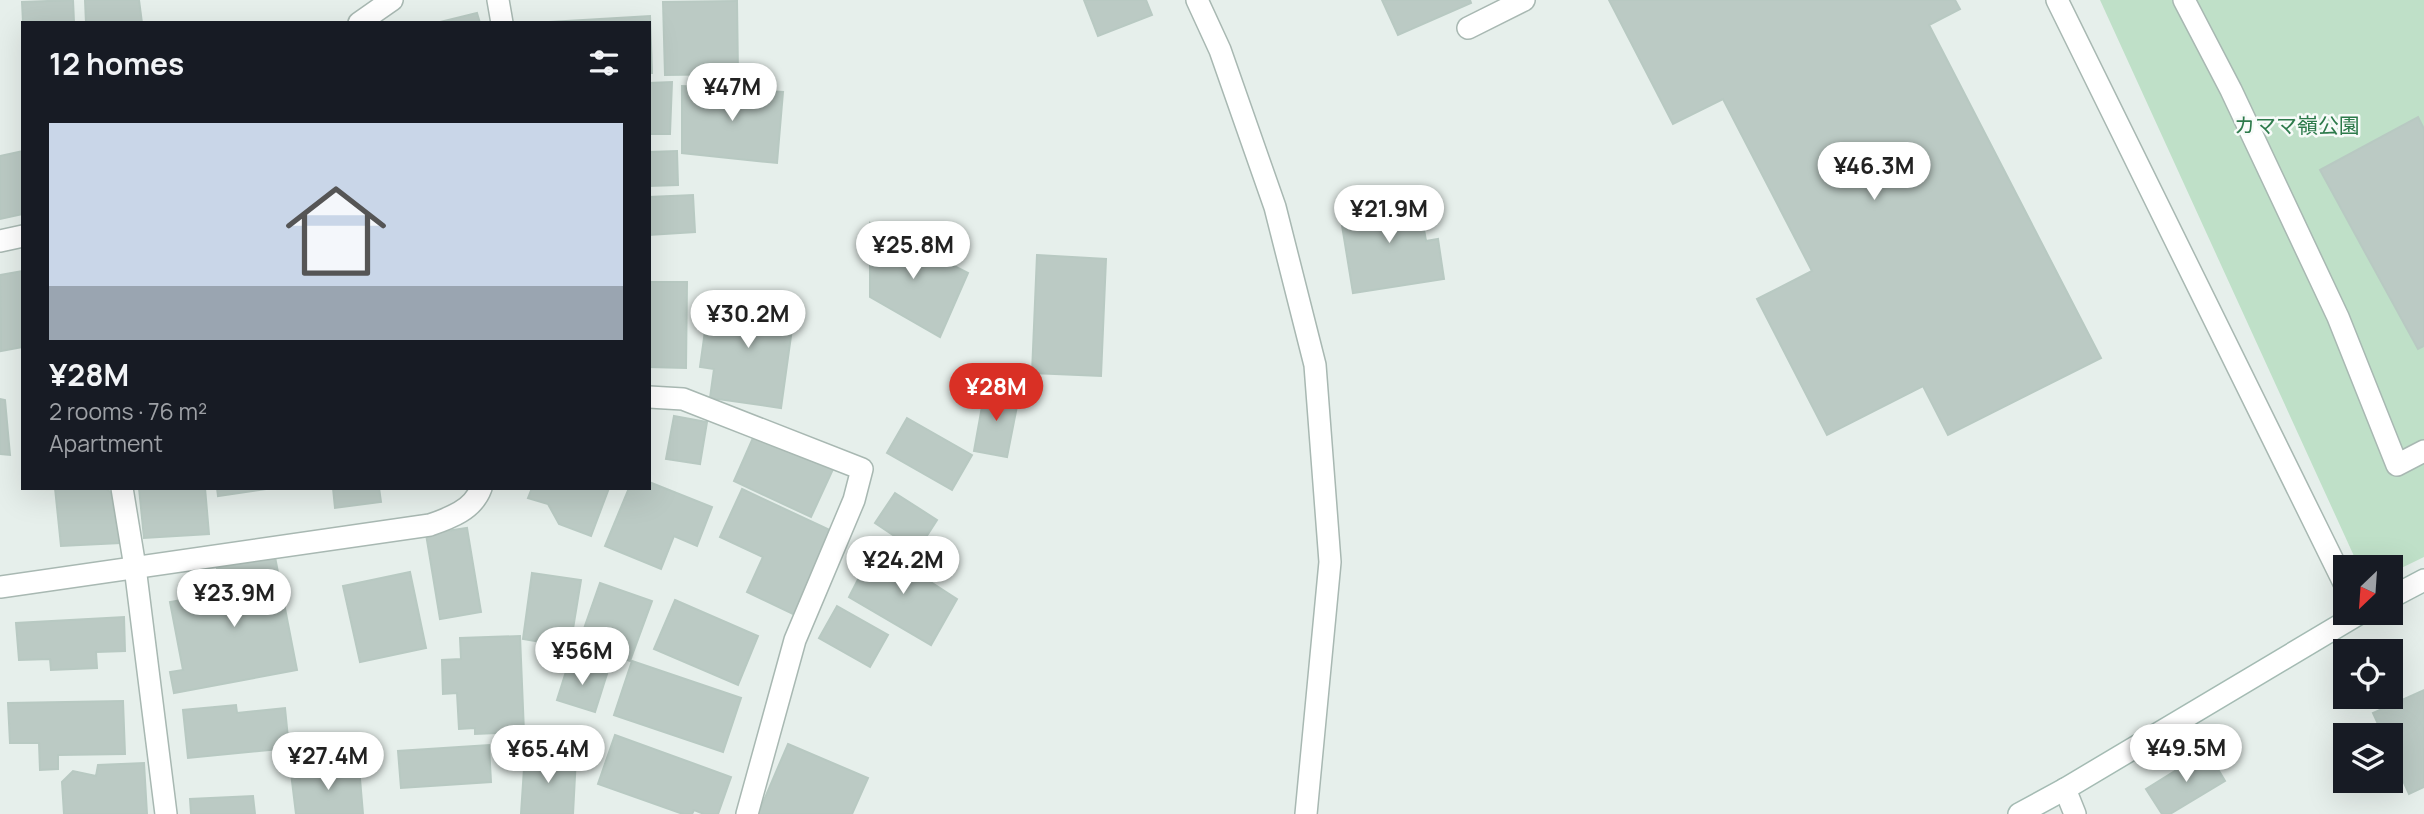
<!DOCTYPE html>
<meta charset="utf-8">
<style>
:root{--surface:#171b24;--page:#242831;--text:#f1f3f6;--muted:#9ea1a6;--accent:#d93025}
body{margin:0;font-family:Manrope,"Noto Sans JP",sans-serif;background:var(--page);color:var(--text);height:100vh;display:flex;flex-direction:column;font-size:26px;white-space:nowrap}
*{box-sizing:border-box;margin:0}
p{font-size:23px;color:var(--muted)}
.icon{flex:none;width:38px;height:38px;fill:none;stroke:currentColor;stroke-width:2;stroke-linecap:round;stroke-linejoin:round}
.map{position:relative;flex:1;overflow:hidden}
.drawer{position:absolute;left:21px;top:21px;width:630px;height:469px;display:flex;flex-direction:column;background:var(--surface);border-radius:0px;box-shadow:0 7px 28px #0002}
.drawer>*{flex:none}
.needle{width:46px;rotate:205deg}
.tools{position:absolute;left:2333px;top:555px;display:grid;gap:14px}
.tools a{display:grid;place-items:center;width:70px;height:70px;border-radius:0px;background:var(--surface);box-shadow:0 7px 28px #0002;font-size:35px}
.price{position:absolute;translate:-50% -60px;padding:0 16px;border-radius:24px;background:#fff;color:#222;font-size:23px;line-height:46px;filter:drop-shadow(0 2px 4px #0008)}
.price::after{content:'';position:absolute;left:50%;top:42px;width:21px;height:16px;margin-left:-10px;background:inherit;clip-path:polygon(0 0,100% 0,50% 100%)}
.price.active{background:var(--accent);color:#fff}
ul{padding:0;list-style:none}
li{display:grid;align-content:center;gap:14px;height:371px;padding:0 28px}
li span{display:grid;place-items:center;height:217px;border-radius:0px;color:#555}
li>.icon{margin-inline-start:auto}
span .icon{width:126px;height:126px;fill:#fffc;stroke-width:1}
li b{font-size:30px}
h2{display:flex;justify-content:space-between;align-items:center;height:84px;padding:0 28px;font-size:30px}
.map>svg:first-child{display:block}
.green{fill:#bfe0c8}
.building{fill:#bbcac4;stroke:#b8c9c2;stroke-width:2}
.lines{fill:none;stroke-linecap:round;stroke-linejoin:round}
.minor-casing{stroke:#a8b8b2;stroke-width:24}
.tertiary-casing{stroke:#a8b8b2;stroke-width:24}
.secondary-casing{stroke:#a4bbb3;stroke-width:24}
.minor{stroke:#fff;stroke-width:21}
.tertiary{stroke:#fff;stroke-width:21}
.secondary{stroke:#fff;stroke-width:21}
.labels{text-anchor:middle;stroke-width:5;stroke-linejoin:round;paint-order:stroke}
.park-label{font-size:21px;fill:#2d7a4b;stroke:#f7fbf9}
</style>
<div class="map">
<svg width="2424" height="814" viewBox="0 0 2424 814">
<rect width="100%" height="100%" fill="#e6efeb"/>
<polygon class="green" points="2100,0 2424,0 2424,557 2391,573 2390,567 2359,567"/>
<g class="building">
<polygon points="73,0 74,22 23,23 22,2"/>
<polygon points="85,0 139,0 142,23 86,23"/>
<polygon points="1084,0 1146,0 1152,15 1098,36"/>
<polygon points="1382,0 1470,0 1471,3 1398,35"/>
<polygon points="1609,0 1955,0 1960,9 1929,25 2101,358 1948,435 1923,386 1827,435 1757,299 1812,271 1723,99 1673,124"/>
<polygon points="737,1 738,74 665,75 663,2"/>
<polygon points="477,13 480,23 436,23"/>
<polygon points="650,16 652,73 649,73 649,23 532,23"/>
<polygon points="672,82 670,134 649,134 649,83"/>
<polygon points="682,86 783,92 777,163 682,153"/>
<polygon points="2418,117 2424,129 2424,346 2418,349 2320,170"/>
<polygon points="23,151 23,214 0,219 0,156"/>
<polygon points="677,151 678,185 649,186 649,152"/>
<polygon points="693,195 695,232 649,235 649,197"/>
<polygon points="1418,195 1426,241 1438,239 1444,279 1353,293 1339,207"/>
<polygon points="870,223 968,273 940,337 870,297"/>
<polygon points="1037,255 1106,259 1101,376 1032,373"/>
<polygon points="23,271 23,347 1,351 0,275"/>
<polygon points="649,282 687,282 686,368 649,367"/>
<polygon points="710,295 795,307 781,408 710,398 714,369 700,367"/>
<polygon points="985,390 1019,396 1007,457 974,451"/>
<polygon points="0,399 5,400 10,455 0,454"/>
<polygon points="674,416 707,422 700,464 666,459"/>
<polygon points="907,418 972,455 952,490 887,453"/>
<polygon points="756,431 834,467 811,517 734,481"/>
<polygon points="649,482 712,507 697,546 674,536 661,569 605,546 629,488 649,488"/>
<polygon points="55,488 106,488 111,493 120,543 61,546"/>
<polygon points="139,488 205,488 209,534 144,538"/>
<polygon points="217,488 273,488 218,496"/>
<polygon points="333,488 379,488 381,502 335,508"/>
<polygon points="532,488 609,488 591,536 559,524 548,504 528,498"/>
<polygon points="742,489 834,532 795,615 747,592 763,557 720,537"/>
<polygon points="895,493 937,520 917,551 875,523"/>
<polygon points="467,528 481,612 440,619 426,534"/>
<polygon points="875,546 957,599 931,645 849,597"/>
<polygon points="275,557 297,670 174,693 170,672 183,670 170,602 221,593 217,568"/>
<polygon points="410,572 426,648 360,662 343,586"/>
<polygon points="532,573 581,580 570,647 523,639"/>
<polygon points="600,583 652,601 630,661 579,643"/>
<polygon points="675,600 758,636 738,685 654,649"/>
<polygon points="837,606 888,635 870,667 819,638"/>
<polygon points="124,617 125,651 96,652 97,668 51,670 50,659 19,660 16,623"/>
<polygon points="520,636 524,732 475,734 475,728 459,729 457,693 443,694 442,660 461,659 460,638"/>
<polygon points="632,661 741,698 723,752 614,715"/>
<polygon points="569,662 607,674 595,712 557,700"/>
<polygon points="2424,690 2424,787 2409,794 2390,752 2390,735 2383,735 2373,713"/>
<polygon points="123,701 125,754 58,755 58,769 40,770 39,743 10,743 8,703"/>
<polygon points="236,705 237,713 285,708 289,748 188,758 183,710"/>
<polygon points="615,735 731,777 718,814 704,814 694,810 692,814 683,814 598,784"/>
<polygon points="788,744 868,778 852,814 758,814"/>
<polygon points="489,745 491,782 401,788 398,751"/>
<polygon points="2207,751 2225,781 2170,814 2162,814 2146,789"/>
<polygon points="525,753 576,757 573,814 521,814"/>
<polygon points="144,763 147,814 64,814 62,782 73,771 96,776 98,765"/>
<polygon points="359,767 363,814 296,814 291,773"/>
<polygon points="253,796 255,814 191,814 190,799"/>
</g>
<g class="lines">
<g class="minor-casing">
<g id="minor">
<polyline points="498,0 502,23"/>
<polyline points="2057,0 2345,585"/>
<polyline points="2184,0 2231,90 2338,317 2397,465 2424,451"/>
<polyline points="359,23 392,0"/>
<polyline points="1468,28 1524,0"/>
<polyline points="0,241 23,236"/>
<polyline points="649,397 683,399 862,469 854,500 795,640 747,814"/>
<polyline points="122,488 135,567 166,814"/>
<path d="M0 587 430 525C450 518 473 510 481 488"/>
<polyline points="2065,789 2075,814"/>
</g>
</g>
<g class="tertiary-casing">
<polyline id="tertiary" points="1197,0 1220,50 1275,207 1315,365 1330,562 1306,814"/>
</g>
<g class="secondary-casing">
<g id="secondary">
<polyline points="2390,598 2424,580"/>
<polyline points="2019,814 2065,789 2362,612"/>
</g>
</g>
<use href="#minor" class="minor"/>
<use href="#tertiary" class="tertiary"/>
<use href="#secondary" class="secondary"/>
</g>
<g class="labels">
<g class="park-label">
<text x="2297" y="133">カママ嶺公園</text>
</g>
</g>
</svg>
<div class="tools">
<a><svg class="needle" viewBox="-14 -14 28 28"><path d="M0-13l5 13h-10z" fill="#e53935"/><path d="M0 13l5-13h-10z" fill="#9ea1a6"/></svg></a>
<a><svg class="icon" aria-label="locate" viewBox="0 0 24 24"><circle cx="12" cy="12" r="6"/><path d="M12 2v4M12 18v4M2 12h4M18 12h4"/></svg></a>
<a><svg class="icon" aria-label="layers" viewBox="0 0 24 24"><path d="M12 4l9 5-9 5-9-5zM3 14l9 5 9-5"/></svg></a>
</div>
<b class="price" style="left:732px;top:123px">¥47M</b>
<b class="price" style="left:1874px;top:202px">¥46.3M</b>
<b class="price" style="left:1389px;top:245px">¥21.9M</b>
<b class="price" style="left:913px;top:281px">¥25.8M</b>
<b class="price" style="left:748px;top:350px">¥30.2M</b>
<b class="price active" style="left:996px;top:423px">¥28M</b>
<b class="price" style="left:903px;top:596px">¥24.2M</b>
<b class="price" style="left:234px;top:629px">¥23.9M</b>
<b class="price" style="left:582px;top:687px">¥56M</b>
<b class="price" style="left:2186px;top:784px">¥49.5M</b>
<b class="price" style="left:548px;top:785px">¥65.4M</b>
<b class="price" style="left:328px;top:792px">¥27.4M</b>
<section class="drawer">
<h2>12 homes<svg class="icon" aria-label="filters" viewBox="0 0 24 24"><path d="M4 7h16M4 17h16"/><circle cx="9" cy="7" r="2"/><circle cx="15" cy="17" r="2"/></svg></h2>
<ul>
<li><span style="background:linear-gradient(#c9d6e8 75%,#9aa5b1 0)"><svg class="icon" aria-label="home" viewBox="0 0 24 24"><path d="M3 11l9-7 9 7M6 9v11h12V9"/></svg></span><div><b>¥28M</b><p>2 rooms · 76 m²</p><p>Apartment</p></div></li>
</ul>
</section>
</div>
